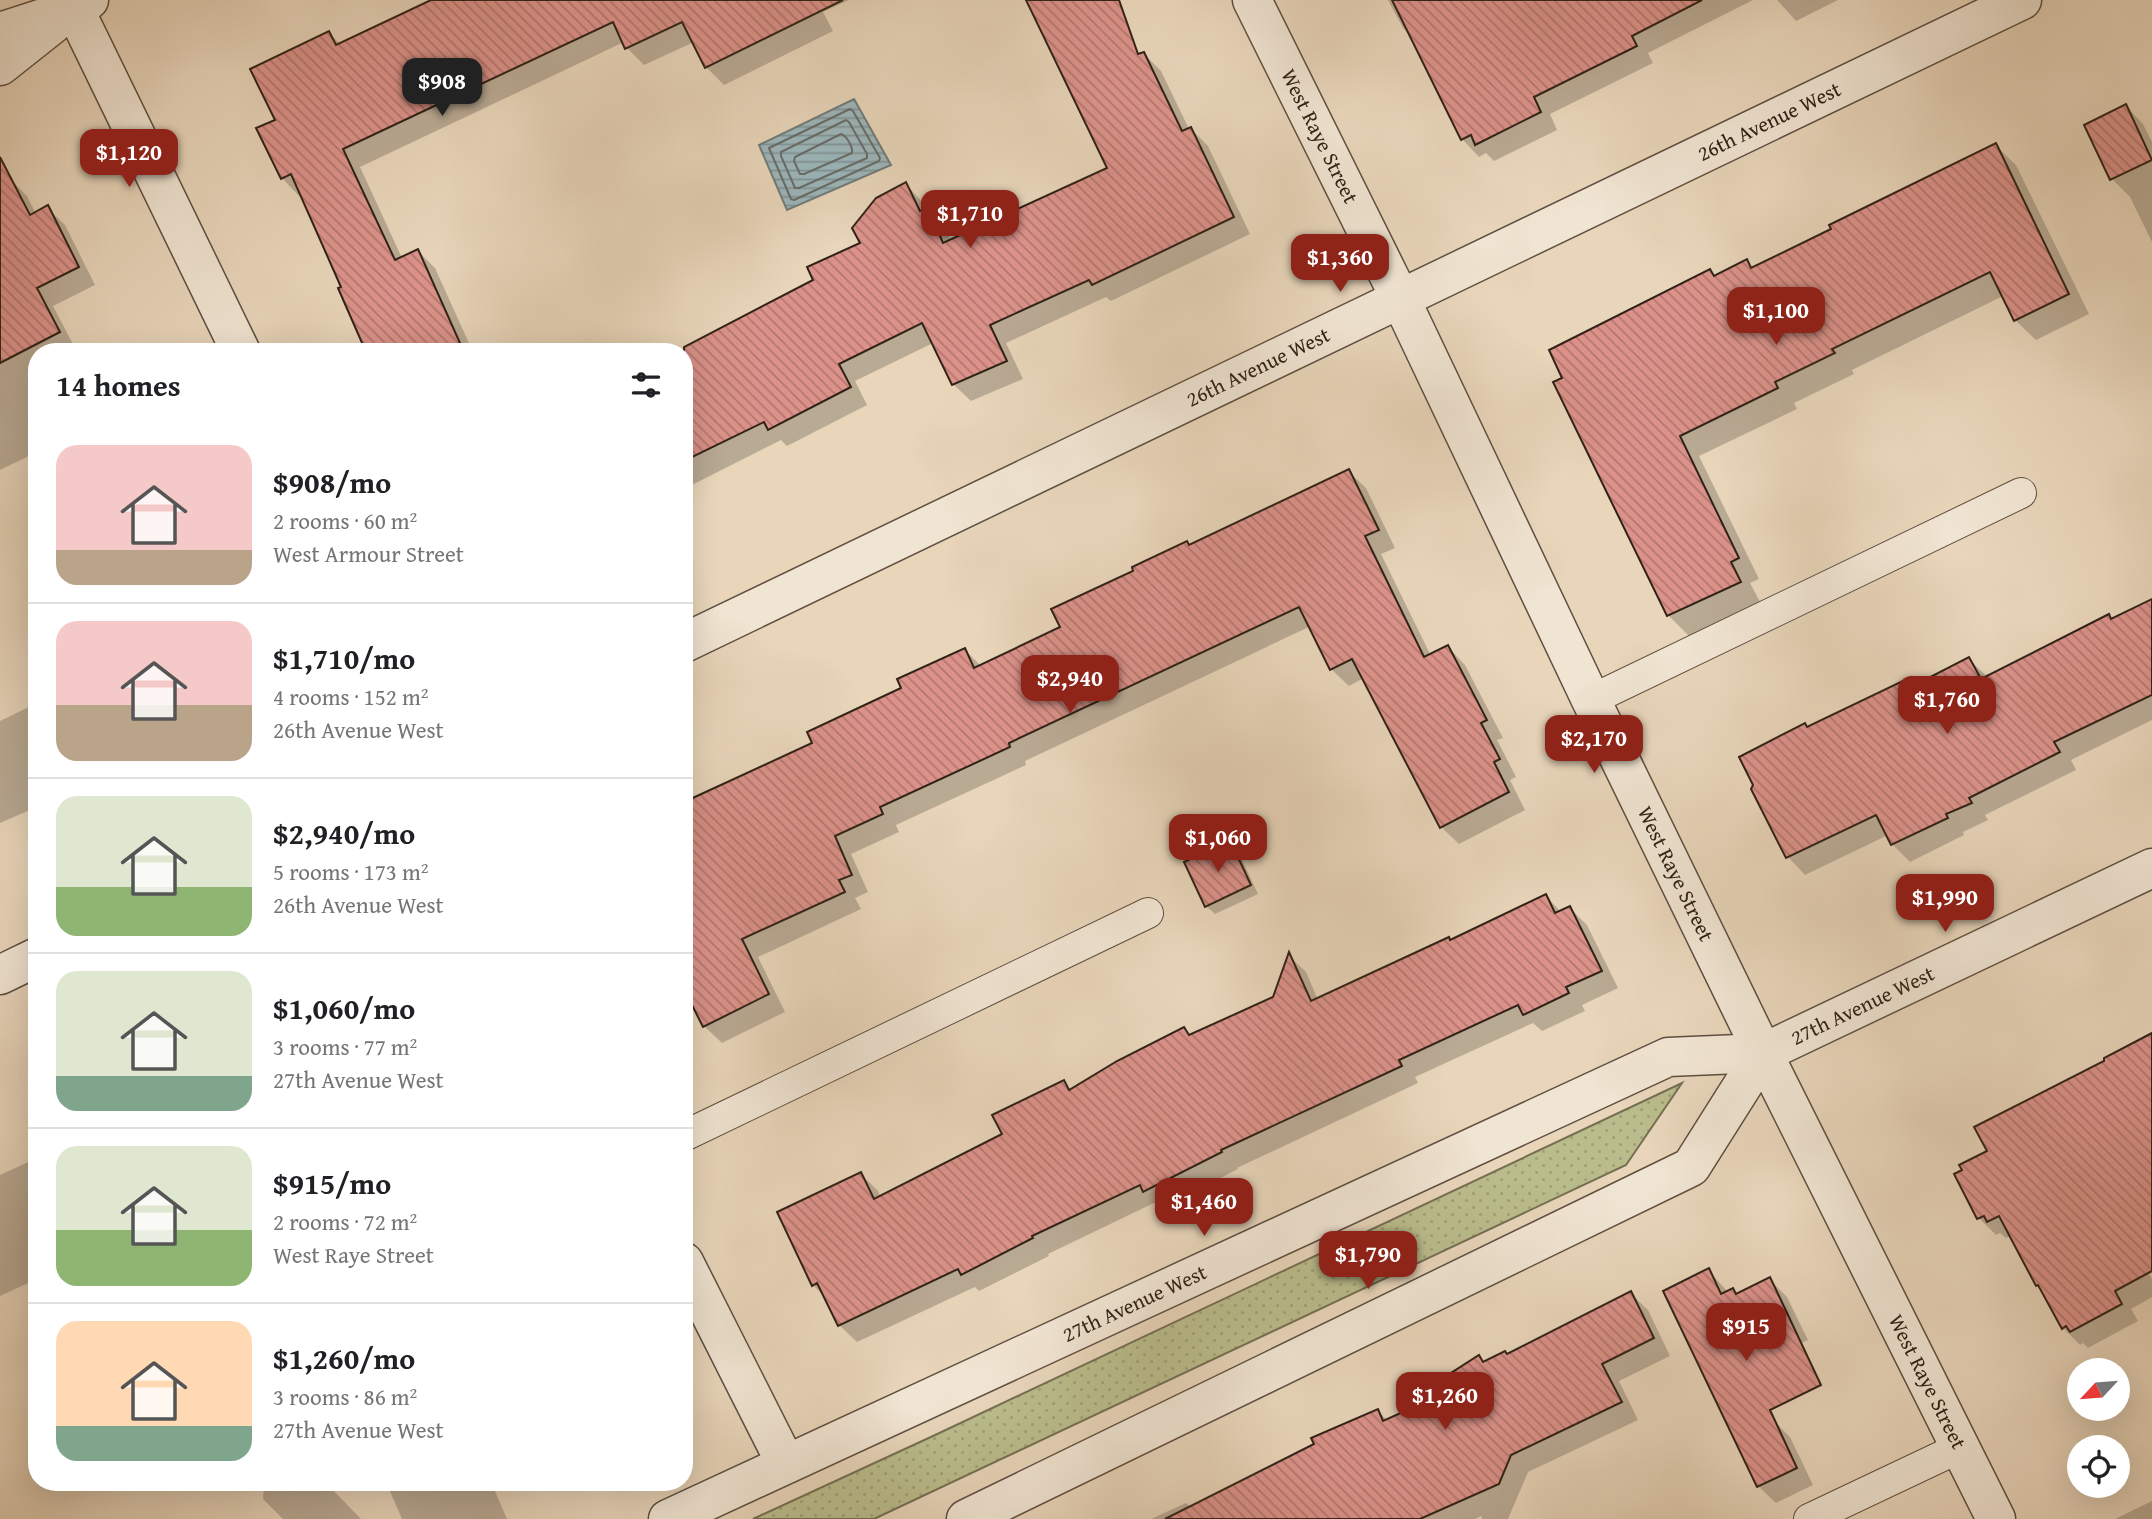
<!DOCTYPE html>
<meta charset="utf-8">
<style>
:root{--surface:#fff;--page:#f6f6f6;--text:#202124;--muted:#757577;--line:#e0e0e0;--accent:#8f2418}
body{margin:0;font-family:"Gentium Book Plus",serif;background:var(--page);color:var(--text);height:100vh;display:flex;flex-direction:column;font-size:26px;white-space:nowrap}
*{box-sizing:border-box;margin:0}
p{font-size:23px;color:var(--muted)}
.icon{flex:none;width:38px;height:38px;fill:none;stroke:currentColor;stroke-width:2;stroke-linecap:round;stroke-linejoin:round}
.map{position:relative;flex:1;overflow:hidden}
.panel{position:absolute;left:28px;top:343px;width:665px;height:1148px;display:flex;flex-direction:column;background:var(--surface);border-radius:28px;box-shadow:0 7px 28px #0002}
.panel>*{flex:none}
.needle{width:46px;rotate:244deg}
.buttons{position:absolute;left:2067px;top:1358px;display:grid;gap:14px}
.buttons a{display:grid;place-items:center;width:63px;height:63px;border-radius:50%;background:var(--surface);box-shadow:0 7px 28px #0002;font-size:35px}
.price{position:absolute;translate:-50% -60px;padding:0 16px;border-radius:14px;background:var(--accent);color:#fff;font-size:23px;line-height:46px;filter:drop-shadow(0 2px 4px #0008)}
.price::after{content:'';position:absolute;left:50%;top:42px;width:21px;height:16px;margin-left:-10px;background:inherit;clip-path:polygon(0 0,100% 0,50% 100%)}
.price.current{background:#222;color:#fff}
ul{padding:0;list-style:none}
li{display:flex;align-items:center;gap:21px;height:175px;padding:0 28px}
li+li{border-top:2px solid var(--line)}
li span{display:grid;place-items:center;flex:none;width:196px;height:140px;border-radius:21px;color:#555}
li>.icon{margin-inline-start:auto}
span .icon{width:84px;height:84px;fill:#fffc;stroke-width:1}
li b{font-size:30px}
h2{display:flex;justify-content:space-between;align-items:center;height:84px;padding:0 28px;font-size:30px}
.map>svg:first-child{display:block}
.grass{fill:url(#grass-dots);stroke:#756f52;stroke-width:2}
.water{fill:url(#water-rules);stroke:#717b79;stroke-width:2}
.shadow{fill:#0003}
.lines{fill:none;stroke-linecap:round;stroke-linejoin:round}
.shore{stroke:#666c69;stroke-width:2}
.building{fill:url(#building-back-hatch);stroke:#302217;stroke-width:2}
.lane-casing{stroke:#5e4f40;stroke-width:32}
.street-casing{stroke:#5e4f40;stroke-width:41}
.lane{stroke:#f0e4d2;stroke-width:30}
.street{stroke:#f0e4d2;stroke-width:38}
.labels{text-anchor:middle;stroke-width:5;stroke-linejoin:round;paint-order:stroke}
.street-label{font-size:21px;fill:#302217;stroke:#f0e4d2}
</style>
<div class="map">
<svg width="2152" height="1519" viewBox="0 0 2152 1519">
<defs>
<pattern id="grass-dots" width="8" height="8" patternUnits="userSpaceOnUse" patternTransform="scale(1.75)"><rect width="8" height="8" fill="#babc8c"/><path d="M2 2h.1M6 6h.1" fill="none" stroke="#a0a178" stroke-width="1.8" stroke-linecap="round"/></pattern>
<pattern id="water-rules" width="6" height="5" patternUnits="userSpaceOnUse" patternTransform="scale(1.75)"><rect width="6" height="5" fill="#9cb6bb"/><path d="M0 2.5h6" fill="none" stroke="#809497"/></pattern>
<pattern id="building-back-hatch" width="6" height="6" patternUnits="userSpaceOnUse" patternTransform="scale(1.75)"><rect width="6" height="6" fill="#dc928a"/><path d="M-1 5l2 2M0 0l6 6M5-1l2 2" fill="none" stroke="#b37770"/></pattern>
</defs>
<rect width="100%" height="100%" fill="#e8d5ba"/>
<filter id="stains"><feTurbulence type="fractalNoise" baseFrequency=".00286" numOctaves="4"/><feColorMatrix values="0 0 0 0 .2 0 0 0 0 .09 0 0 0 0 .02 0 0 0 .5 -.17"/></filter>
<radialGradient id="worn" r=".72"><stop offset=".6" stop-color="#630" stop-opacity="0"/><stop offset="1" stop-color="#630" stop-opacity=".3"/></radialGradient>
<polygon class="grass" points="1682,1083 1626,1165 874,1519 753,1519 933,1436"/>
<polygon class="water" points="854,99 891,165 787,210 759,145"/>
<g class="shadow">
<polygon points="435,0 849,0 823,12 833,31 724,85 706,67 694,42 644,65 627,48 624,42 360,167 402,258 418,251 435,268 473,352 368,352 343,287 302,194 299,196 282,178 277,120 329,33 340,44"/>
<polygon points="1388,0 1753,0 1648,53 1653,63 1550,114 1557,130 1494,161 1486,153 1479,157 1462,139 1413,38 1403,28"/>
<polygon points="1777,0 1838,0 1796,21"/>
<polygon points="1135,49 1141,55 1144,54 1161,71 1189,129 1191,129 1208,146 1250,234 1111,301 1106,297 1006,343 1023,379 971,401 953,384 933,343 855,381 867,405 787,446 781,440 686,488 692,500 684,504 684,364 815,281 862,244 906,184 945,228 951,241 1109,169"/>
<polygon points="2126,106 2143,124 2152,142 2152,242 2130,197 2112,179"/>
<polygon points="1995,145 2016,165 2089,314 2036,340 2015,320 2003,296 1852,370 1854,374 1794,403 1797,409 1699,456 1759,579 1750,583 1760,602 1689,636 1668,615 1555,383 1710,271 1715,277 1746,262 1753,269 1834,229"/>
<polygon points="10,179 27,196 36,214 47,208 65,225 95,285 53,306 77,352 37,352 37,452 0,470 0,183"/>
<polygon points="1348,471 1366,488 1395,548 1381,554 1431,656 1448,647 1465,665 1503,738 1497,740 1516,777 1510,780 1525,810 1459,844 1441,827 1364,678 1349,686 1331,669 1311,626 1025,761 1026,765 896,825 899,832 851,854 868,892 855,898 861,909 758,957 785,1012 722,1043 704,1026 684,985 684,795 690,801 814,744 965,650 981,666 1062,628 1190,547"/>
<polygon points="2152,601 2152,720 2071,760 2076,770 1985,815 1988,820 1963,832 1964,835 1910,862 1892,844 1888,835 1805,875 1788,857 1753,789 1805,725 1809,728 1911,679 1918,686 1969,659 1987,677"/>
<polygon points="37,703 37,807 0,823 0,721"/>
<polygon points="1230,842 1238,851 1258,894 1215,914 1206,906"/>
<polygon points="1546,896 1561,912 1570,908 1587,925 1618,988 1582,1005 1585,1011 1542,1031 1533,1023 1415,1077 1418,1083 1237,1168 1238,1169 1162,1208 1156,1202 1048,1254 1049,1256 979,1291 975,1287 857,1342 839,1325 825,1297 813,1285 861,1174 878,1191 881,1198 1004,1135 1063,1082 1071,1090 1183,1029 1191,1036 1274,998 1289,956 1306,972 1318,1000 1451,942"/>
<polygon points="2152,1035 2152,1224 2129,1236 2152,1279 2152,1297 2131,1309 2138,1321 2088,1348 2083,1343 2080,1345 2063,1328 2044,1292 2037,1285 2012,1236 2006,1238 2000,1233 1996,1235 1979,1218 1989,1152 2106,1062"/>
<polygon points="37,1158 37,1279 0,1296 0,1175"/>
<polygon points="1708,1270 1728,1292 1733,1290 1737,1295 1769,1279 1787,1297 1808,1340 1718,1382"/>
<polygon points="1630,1293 1648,1310 1670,1356 1619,1381 1638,1420 1528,1472 1508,1519 1482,1519 1481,1516 1475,1519 1151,1519 1186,1503 1192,1508 1316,1445 1378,1411 1388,1421 1442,1396 1479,1357 1485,1363 1507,1356"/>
<polygon points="1773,1420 1790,1437 1813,1485 1776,1503 1758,1486"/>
<polygon points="264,1482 325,1482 361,1519 283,1519 263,1499"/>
<polygon points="386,1482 491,1482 507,1519 402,1519"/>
<polygon points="2152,1501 2152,1519 2115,1519"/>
</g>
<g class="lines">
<g class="shore">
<polygon points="850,109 853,111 880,158 879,161 794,200 791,199 769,148"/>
<polygon points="846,120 849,122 867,154 867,158 799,188 795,188 781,156 781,152"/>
<path d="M841 134C847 136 853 147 852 153L804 174H800L794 161 795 157Z"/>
</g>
</g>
<g class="building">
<polygon points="431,0 843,0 705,68 682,22 625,49 613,22 343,149 395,260 418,249 464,352 366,352 338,288 341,287 291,174 281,179 256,128 275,120 250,69 329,31 336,45"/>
<polygon points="1026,0 1119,0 1138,54 1144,52 1182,131 1191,127 1234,217 1092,285 1089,280 990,325 1007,361 952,385 922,323 839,364 851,387 768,430 764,422 684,461 684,347 813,280 807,267 860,243 852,228 876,198 906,182 920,211 928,208 943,243 1107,168"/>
<polygon points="1392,0 1702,0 1632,36 1637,46 1534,97 1541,112 1475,145 1471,135 1461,140"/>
<polygon points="2126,104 2152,160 2110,180 2084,125"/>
<polygon points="1996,143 2069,294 2014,321 1990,272 1832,349 1835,353 1775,382 1778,388 1680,436 1739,558 1731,562 1741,582 1667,616 1553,382 1562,378 1549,350 1710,269 1714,276 1747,259 1751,268 1831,229 1829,225"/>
<polygon points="0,157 30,215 48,205 79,267 37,288 60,332 0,363"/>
<polygon points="1349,469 1379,530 1365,536 1424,657 1448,645 1487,720 1481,723 1500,759 1494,762 1509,792 1440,828 1352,659 1330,670 1299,607 1009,743 1010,747 880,807 883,814 835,836 852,875 839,880 845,892 742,939 769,994 703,1027 684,989 684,802 812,743 807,732 901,688 897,679 965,648 974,668 1060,627 1051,609 1133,571 1132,567 1187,541 1189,545"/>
<polygon points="2152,599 2152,695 2054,742 2060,752 1969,798 1972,803 1946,814 1948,818 1891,845 1876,815 1786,858 1751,789 1753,785 1739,757 1805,723 1807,727 1911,677 1915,685 1969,657 1981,679 2109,614 2111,619"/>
<polygon points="1230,840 1251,885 1205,907 1184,862"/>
<polygon points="1546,894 1555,913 1570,906 1602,971 1566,987 1569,993 1523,1015 1518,1005 1399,1060 1402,1066 1221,1150 1222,1152 1143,1192 1140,1185 1032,1236 1033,1238 961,1275 958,1269 838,1326 817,1283 812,1286 777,1212 861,1172 874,1199 1002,1134 992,1115 1064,1080 1069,1090 1117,1061 1184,1027 1189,1035 1273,997 1289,952 1311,1001 1449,937 1450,940"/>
<polygon points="2152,1033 2152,1271 2115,1291 2122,1304 2070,1332 2066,1326 2062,1329 2038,1285 2036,1286 1999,1216 1987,1222 1984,1216 1977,1219 1954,1174 1962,1170 1959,1165 1987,1151 1974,1127 2104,1061 2104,1058"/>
<polygon points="1709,1268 1721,1294 1733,1288 1736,1294 1770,1277 1821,1385 1770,1410 1797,1468 1757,1487 1663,1291"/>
<polygon points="1631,1291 1654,1338 1602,1364 1622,1402 1511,1455 1499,1484 1420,1519 1165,1519 1314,1444 1311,1438 1378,1409 1383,1421 1441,1395 1451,1373 1479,1355 1483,1362 1505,1351 1507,1354"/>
</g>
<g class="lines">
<g class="lane-casing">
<g id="lane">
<polyline points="1591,700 2021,493"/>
<polyline points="684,1136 1148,913"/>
<polyline points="1809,1519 1959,1448"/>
</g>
</g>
<g class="street-casing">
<g id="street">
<polyline points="70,0 241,352"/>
<path id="s1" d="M1252 0 1400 298 1591 700 1763 1053 1996 1519"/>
<polyline points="0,32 74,8 89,0"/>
<polyline points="0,66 53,24"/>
<path id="s2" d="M684 643 2022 0"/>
<polyline points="0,975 37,957"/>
<polyline points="684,1262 786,1464"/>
<path id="s3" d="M668 1519 1668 1057 1763 1053 2152 868"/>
<polyline points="966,1519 1691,1167 1763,1053"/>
</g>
</g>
<use href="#lane" class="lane"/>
<use href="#street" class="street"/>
</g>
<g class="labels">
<g class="street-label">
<text dy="7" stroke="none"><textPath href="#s2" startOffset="1204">26th Avenue West</textPath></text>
<text dy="7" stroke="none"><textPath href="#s1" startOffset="152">West Raye Street</textPath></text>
<text dy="7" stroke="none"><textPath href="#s2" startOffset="637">26th Avenue West</textPath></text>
<text dy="7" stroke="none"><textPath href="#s1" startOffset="971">West Raye Street</textPath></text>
<text dy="7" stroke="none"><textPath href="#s3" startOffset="1307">27th Avenue West</textPath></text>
<text dy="7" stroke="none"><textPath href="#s3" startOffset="514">27th Avenue West</textPath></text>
<text dy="7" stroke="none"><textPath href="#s1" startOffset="1538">West Raye Street</textPath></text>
</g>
</g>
<rect width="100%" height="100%" filter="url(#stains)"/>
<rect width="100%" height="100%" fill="url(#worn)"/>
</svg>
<div class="buttons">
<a><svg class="needle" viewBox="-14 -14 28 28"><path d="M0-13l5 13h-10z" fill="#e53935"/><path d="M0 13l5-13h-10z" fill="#757577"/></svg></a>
<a><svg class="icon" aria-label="locate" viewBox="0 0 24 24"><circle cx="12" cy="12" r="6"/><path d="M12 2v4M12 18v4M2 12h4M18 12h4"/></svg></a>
</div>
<b class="price current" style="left:442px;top:118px">$908</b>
<b class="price" style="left:129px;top:189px">$1,120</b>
<b class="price" style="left:970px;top:250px">$1,710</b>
<b class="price" style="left:1340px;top:294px">$1,360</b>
<b class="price" style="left:1776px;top:347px">$1,100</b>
<b class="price" style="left:1070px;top:715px">$2,940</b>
<b class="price" style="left:1947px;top:736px">$1,760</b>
<b class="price" style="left:1594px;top:775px">$2,170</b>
<b class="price" style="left:1218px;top:874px">$1,060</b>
<b class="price" style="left:1945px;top:934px">$1,990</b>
<b class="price" style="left:1204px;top:1238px">$1,460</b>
<b class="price" style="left:1368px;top:1291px">$1,790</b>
<b class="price" style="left:1746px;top:1363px">$915</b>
<b class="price" style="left:1445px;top:1432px">$1,260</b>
<section class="panel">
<h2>14 homes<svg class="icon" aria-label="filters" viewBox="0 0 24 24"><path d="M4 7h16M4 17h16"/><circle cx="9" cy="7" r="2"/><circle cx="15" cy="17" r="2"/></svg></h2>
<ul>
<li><span style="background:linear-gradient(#f6c9c9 75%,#b9a48a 0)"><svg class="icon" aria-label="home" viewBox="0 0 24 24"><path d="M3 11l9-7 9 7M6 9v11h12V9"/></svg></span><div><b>$908/mo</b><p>2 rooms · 60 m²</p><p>West Armour Street</p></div></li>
<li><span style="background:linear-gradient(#f6c9c9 60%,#b9a48a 0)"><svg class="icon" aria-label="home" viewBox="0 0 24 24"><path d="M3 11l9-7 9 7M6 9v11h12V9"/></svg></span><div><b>$1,710/mo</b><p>4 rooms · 152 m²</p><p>26th Avenue West</p></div></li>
<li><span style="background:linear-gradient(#dfe7d0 65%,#8fb573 0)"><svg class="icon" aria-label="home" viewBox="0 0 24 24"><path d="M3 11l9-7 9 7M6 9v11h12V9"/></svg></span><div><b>$2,940/mo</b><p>5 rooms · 173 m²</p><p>26th Avenue West</p></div></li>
<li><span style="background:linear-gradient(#dfe7d0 75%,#7fa58c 0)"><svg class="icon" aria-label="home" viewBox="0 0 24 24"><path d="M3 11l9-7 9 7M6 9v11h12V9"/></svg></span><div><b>$1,060/mo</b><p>3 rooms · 77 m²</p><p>27th Avenue West</p></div></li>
<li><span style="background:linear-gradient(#dfe7d0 60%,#8fb573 0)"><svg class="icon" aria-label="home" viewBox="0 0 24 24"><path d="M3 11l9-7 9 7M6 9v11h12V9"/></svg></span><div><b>$915/mo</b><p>2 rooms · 72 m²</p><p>West Raye Street</p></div></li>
<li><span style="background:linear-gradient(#ffd9b3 75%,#7fa58c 0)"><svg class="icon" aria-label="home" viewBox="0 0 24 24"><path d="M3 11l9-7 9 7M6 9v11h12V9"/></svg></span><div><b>$1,260/mo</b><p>3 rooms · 86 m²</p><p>27th Avenue West</p></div></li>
</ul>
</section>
</div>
